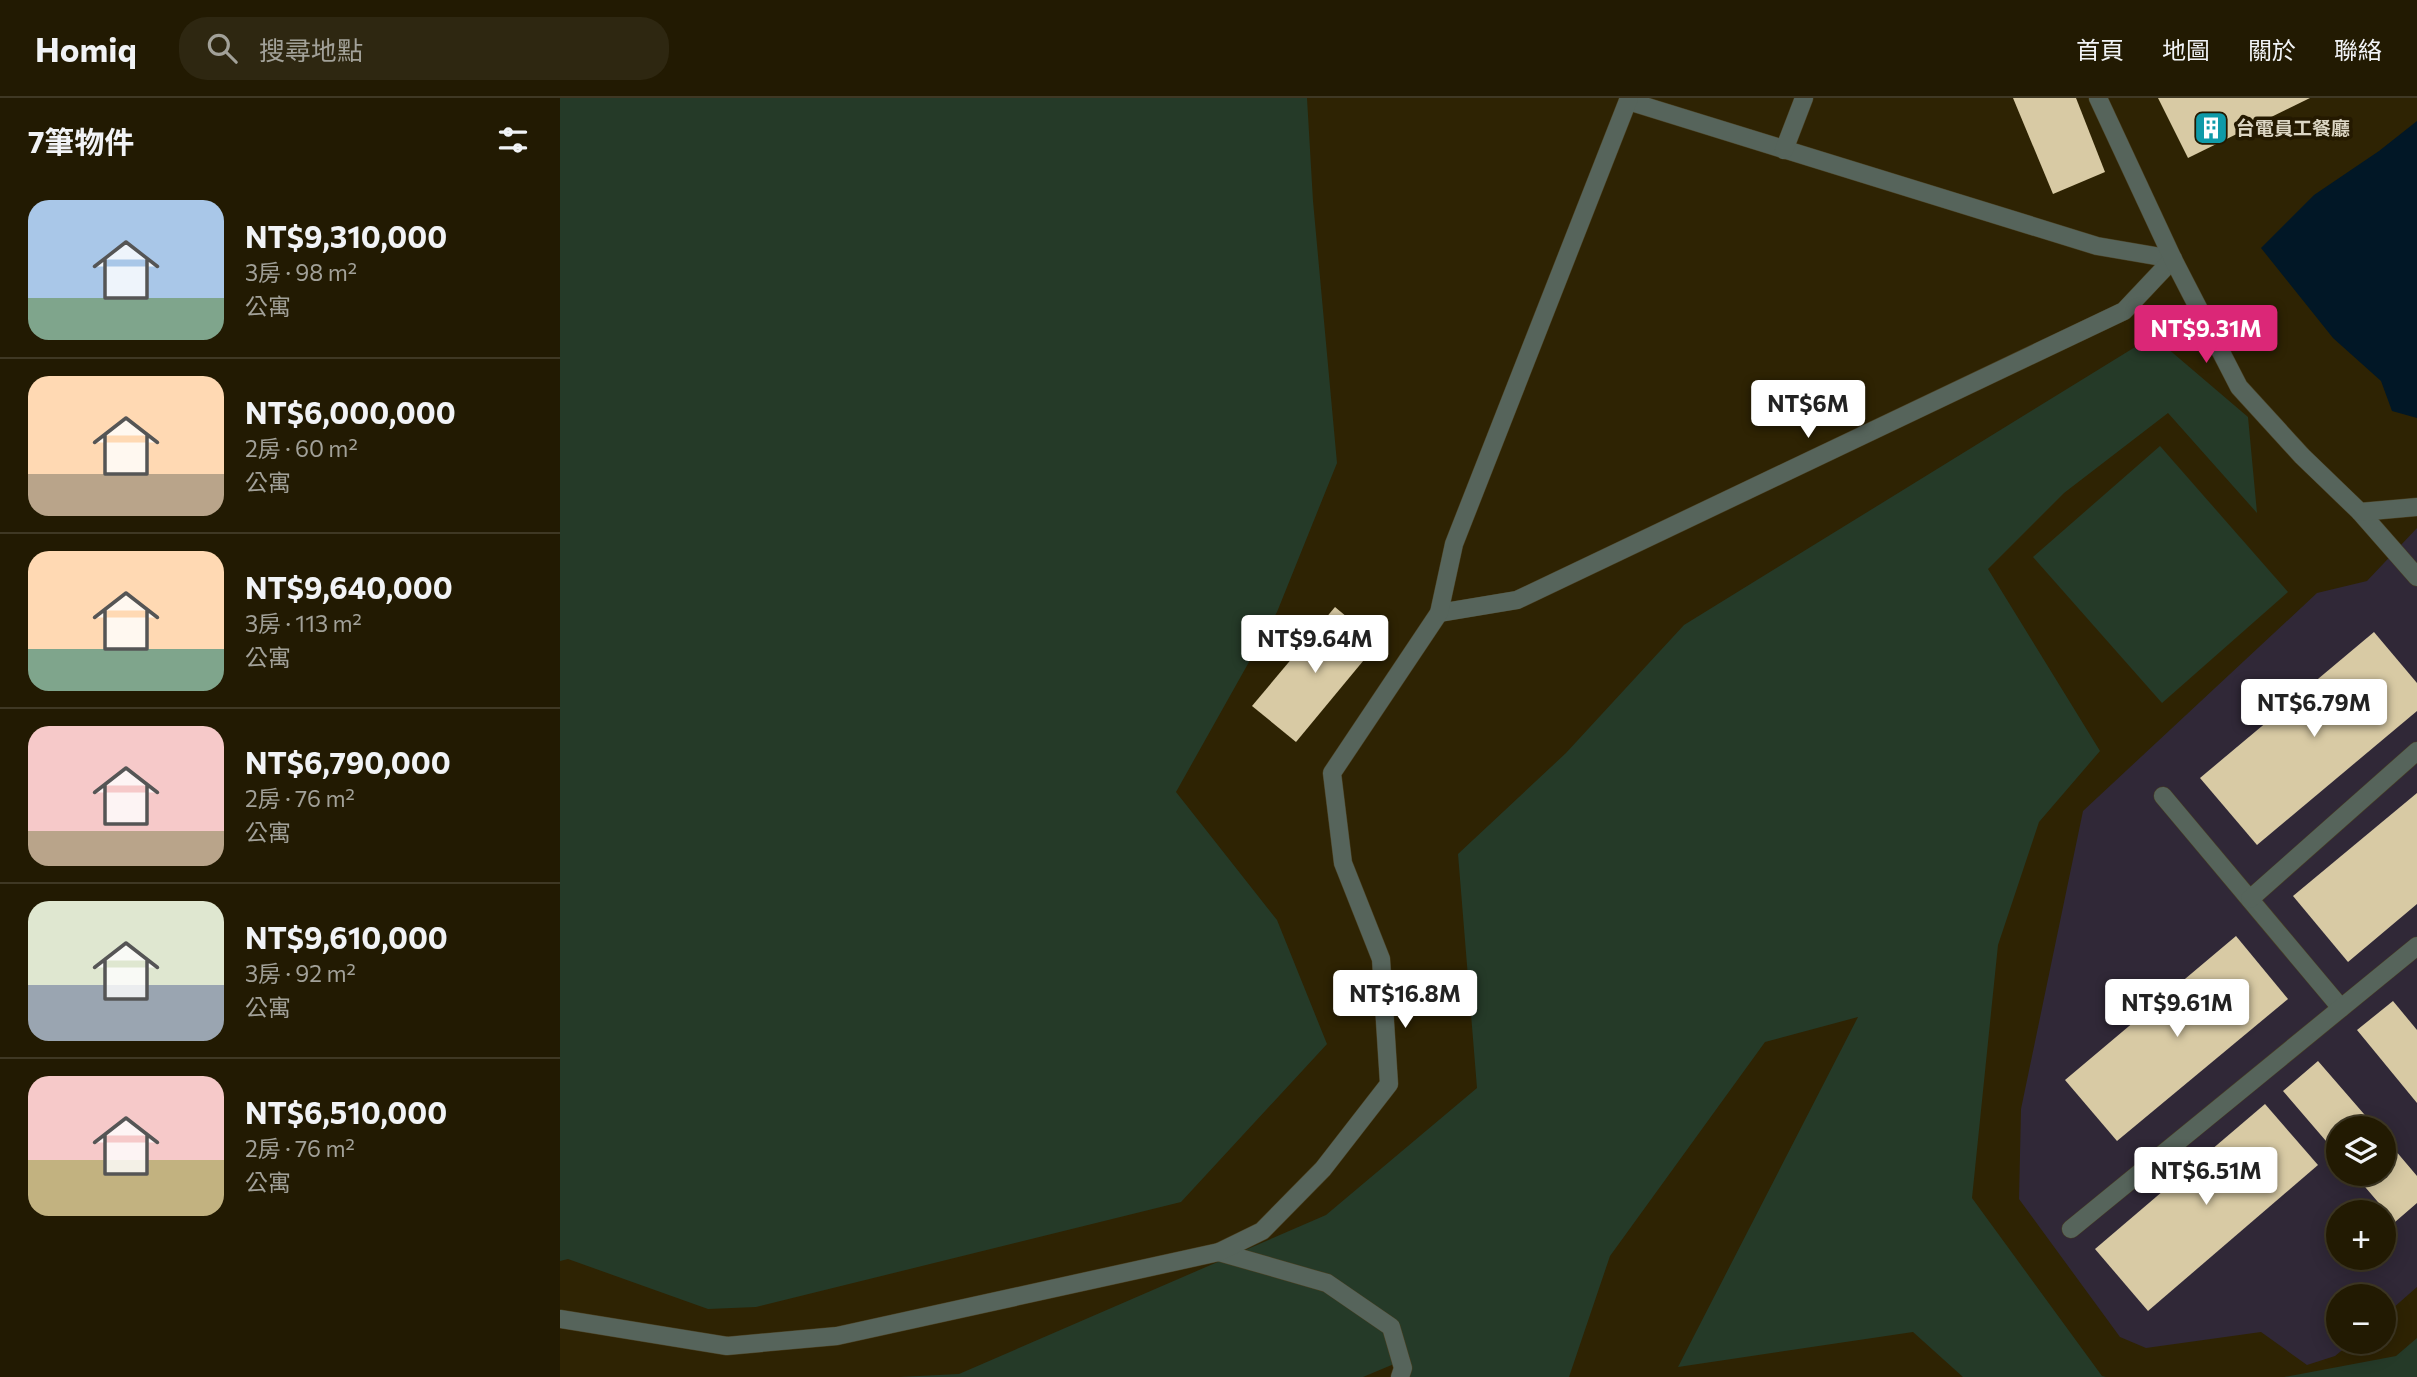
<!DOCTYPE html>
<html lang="zh-TW">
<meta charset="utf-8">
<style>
:root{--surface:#221a02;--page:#2e2711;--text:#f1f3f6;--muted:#a2a199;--line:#3f3824;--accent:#db2777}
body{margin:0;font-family:Commissioner,"Noto Sans TC",sans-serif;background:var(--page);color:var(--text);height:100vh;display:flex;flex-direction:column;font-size:26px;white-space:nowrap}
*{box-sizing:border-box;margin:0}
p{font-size:23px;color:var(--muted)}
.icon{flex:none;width:38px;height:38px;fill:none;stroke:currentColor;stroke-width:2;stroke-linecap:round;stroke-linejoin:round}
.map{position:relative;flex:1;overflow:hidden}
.side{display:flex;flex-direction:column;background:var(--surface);width:560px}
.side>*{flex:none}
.fabs{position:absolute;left:1766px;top:1018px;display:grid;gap:14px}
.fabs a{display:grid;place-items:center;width:70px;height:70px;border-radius:50%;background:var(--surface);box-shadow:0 4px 18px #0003,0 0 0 2px var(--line);font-size:35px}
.price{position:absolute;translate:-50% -60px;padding:0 16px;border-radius:7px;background:#fff;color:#222;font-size:23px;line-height:46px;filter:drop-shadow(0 2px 4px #0008)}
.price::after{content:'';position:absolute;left:50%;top:42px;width:21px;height:16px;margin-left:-10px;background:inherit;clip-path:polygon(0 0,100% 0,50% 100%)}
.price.on{background:var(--accent);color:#fff}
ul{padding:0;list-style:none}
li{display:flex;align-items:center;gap:21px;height:175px;padding:0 28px}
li+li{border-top:2px solid var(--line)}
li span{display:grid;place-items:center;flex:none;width:196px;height:140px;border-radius:21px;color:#555}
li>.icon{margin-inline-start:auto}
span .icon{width:84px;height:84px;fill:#fffc;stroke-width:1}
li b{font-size:30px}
h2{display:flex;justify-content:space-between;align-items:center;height:84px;padding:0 28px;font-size:30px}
header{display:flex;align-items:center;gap:42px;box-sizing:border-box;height:98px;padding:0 35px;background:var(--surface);border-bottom:2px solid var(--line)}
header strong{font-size:33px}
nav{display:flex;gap:38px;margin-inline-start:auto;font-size:24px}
.search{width:490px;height:63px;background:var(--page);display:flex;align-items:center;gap:18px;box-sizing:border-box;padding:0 24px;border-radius:28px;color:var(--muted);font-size:26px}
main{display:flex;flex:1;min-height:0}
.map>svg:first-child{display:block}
.industrial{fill:#302837;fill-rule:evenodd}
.green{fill:#253a28}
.water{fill:#011726}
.building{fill:#d8caa4}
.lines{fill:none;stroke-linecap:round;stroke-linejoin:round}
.service-casing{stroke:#4a4022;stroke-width:19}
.minor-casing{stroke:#4a4022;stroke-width:19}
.tertiary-casing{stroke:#4a4022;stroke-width:19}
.service{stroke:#56645b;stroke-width:18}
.minor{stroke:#56645b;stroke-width:18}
.tertiary{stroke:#56645b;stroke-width:18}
.labels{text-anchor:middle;stroke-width:7;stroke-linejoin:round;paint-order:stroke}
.poi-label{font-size:19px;font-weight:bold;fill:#dcd6c4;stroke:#241900;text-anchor:start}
</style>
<header>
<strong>Homiq</strong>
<div class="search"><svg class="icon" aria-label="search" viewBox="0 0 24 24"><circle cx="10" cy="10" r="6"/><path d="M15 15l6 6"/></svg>搜尋地點</div>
<nav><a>首頁</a><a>地圖</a><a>關於</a><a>聯絡</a></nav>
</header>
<main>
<section class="side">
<h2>7筆物件<svg class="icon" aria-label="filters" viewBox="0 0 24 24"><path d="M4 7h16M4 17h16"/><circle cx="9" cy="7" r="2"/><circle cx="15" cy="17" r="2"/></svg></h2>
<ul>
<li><span style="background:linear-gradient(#a9c7e8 70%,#7fa58c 0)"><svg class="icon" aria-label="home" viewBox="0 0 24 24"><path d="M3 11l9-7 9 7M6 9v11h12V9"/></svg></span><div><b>NT$9,310,000</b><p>3房 · 98 m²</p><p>公寓</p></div></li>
<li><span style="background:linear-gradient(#ffd9b3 70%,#b9a48a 0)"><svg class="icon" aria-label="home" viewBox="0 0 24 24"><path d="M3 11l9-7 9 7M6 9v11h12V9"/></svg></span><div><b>NT$6,000,000</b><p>2房 · 60 m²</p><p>公寓</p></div></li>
<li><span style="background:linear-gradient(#ffd9b3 70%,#7fa58c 0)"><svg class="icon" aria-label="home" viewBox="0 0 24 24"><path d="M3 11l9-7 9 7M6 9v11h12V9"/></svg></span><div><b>NT$9,640,000</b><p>3房 · 113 m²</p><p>公寓</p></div></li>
<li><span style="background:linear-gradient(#f6c9c9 75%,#b9a48a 0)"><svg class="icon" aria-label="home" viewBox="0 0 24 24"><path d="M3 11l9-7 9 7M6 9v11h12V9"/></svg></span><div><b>NT$6,790,000</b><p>2房 · 76 m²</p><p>公寓</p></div></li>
<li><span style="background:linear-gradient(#dfe7d0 60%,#9aa5b1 0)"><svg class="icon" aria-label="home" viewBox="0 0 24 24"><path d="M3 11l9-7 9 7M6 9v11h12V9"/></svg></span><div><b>NT$9,610,000</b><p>3房 · 92 m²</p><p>公寓</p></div></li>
<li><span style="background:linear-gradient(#f6c9c9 60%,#c2b280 0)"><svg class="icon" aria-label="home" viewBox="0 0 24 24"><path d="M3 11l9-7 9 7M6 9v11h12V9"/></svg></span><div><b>NT$6,510,000</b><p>2房 · 76 m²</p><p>公寓</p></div></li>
</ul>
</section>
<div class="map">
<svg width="1857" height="1279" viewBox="0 0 1857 1279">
<rect width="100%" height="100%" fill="#2e2303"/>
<path class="industrial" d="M1857 430V1189L1824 1218V1199H1778V1244H1792L1775 1258 1747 1267 1701 1234 1586 1250 1560 1239 1459 1101 1461 1011 1523 713 1757 495 1807 483ZM1778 1031H1824V1076H1778ZM1778 1115H1824V1160H1778Z"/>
<g class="green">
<polygon points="0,0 747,0 753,103 777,365 717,514 616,694 717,822 767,946 621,1104 196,1209 148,1211 8,1161 0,1163"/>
<polygon points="1593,238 1688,319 1697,415 1608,315 1504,395 1428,471 1540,653 1479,724 1438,847 1412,1100 1542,1278 1546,1279 1403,1279 1353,1234 1118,1269 1298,919 1205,944 1050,1158 1009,1279 840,1279 834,1266 803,1279 339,1279 399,1276 766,1117 917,990 898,756 1006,655 1124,527"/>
<polygon points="1600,348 1728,494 1602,605 1473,459"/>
<polygon points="1857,1240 1857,1279 1724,1279 1836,1258"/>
</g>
<polygon class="water" points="1857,23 1857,320 1832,313 1821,283 1773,240 1701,150 1754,97 1819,53"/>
<g class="building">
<polygon points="1453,0 1516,0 1545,74 1493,96"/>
<polygon points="1598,0 1750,0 1628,60"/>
<polygon points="775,509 818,545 736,644 692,608"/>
<polygon points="1814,534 1857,585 1857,613 1697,747 1640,680"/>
<polygon points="1857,695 1857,806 1788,864 1733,798"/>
<polygon points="1676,838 1728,901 1557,1043 1505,982"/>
<polygon points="1833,903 1857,932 1857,1005 1797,932"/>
<polygon points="1758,963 1817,1031 1778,1031 1778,1057 1723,993"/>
<polygon points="1705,1006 1758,1067 1588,1213 1535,1151"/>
<polygon points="1824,1039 1857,1078 1857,1105 1835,1124 1794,1076 1824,1076"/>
</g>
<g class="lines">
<g class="service-casing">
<g id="service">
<polyline points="1800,414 1857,479"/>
<polyline points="1603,698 1781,910"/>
<polyline points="1690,801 1857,653"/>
<polyline points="1511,1131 1857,848"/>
<polyline points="659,1154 767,1185 831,1229 843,1270 840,1279"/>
</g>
</g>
<g class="minor-casing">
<g id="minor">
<polyline points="1068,3 1537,148 1613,161"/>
<polyline points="1224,52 1244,0"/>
<polyline points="879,515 957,502 1564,213 1613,161"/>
<polyline points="0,1221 167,1248 277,1238 659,1154 702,1133 763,1071 829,986 821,861 783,765 772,675 879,515 894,446 1069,0"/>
</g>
</g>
<g class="tertiary-casing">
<polyline id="tertiary" points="1538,0 1613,161 1679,289 1742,358 1800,414 1857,409"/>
</g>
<use href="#service" class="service"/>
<use href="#minor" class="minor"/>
<use href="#tertiary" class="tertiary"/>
</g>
<defs>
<g id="building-square" transform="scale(1.75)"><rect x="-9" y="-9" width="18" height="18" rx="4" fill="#0f9aa8" stroke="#241900"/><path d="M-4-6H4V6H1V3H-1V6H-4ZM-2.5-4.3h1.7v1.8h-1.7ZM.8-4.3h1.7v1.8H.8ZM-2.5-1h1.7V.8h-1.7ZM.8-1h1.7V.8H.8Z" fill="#fff"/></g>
</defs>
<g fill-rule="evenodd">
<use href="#building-square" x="1651" y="30"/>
</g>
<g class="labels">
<g class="poi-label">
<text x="1676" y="37">台電員工餐廳</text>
</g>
</g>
</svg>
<div class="fabs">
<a><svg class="icon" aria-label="layers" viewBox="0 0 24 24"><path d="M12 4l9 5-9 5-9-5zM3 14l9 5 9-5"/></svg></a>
<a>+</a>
<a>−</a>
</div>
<b class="price on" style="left:1646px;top:267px">NT$9.31M</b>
<b class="price" style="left:1248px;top:342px">NT$6M</b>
<b class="price" style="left:755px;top:577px">NT$9.64M</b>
<b class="price" style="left:1754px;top:641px">NT$6.79M</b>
<b class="price" style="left:845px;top:932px">NT$16.8M</b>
<b class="price" style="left:1617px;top:941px">NT$9.61M</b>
<b class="price" style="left:1646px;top:1109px">NT$6.51M</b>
</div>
</main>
